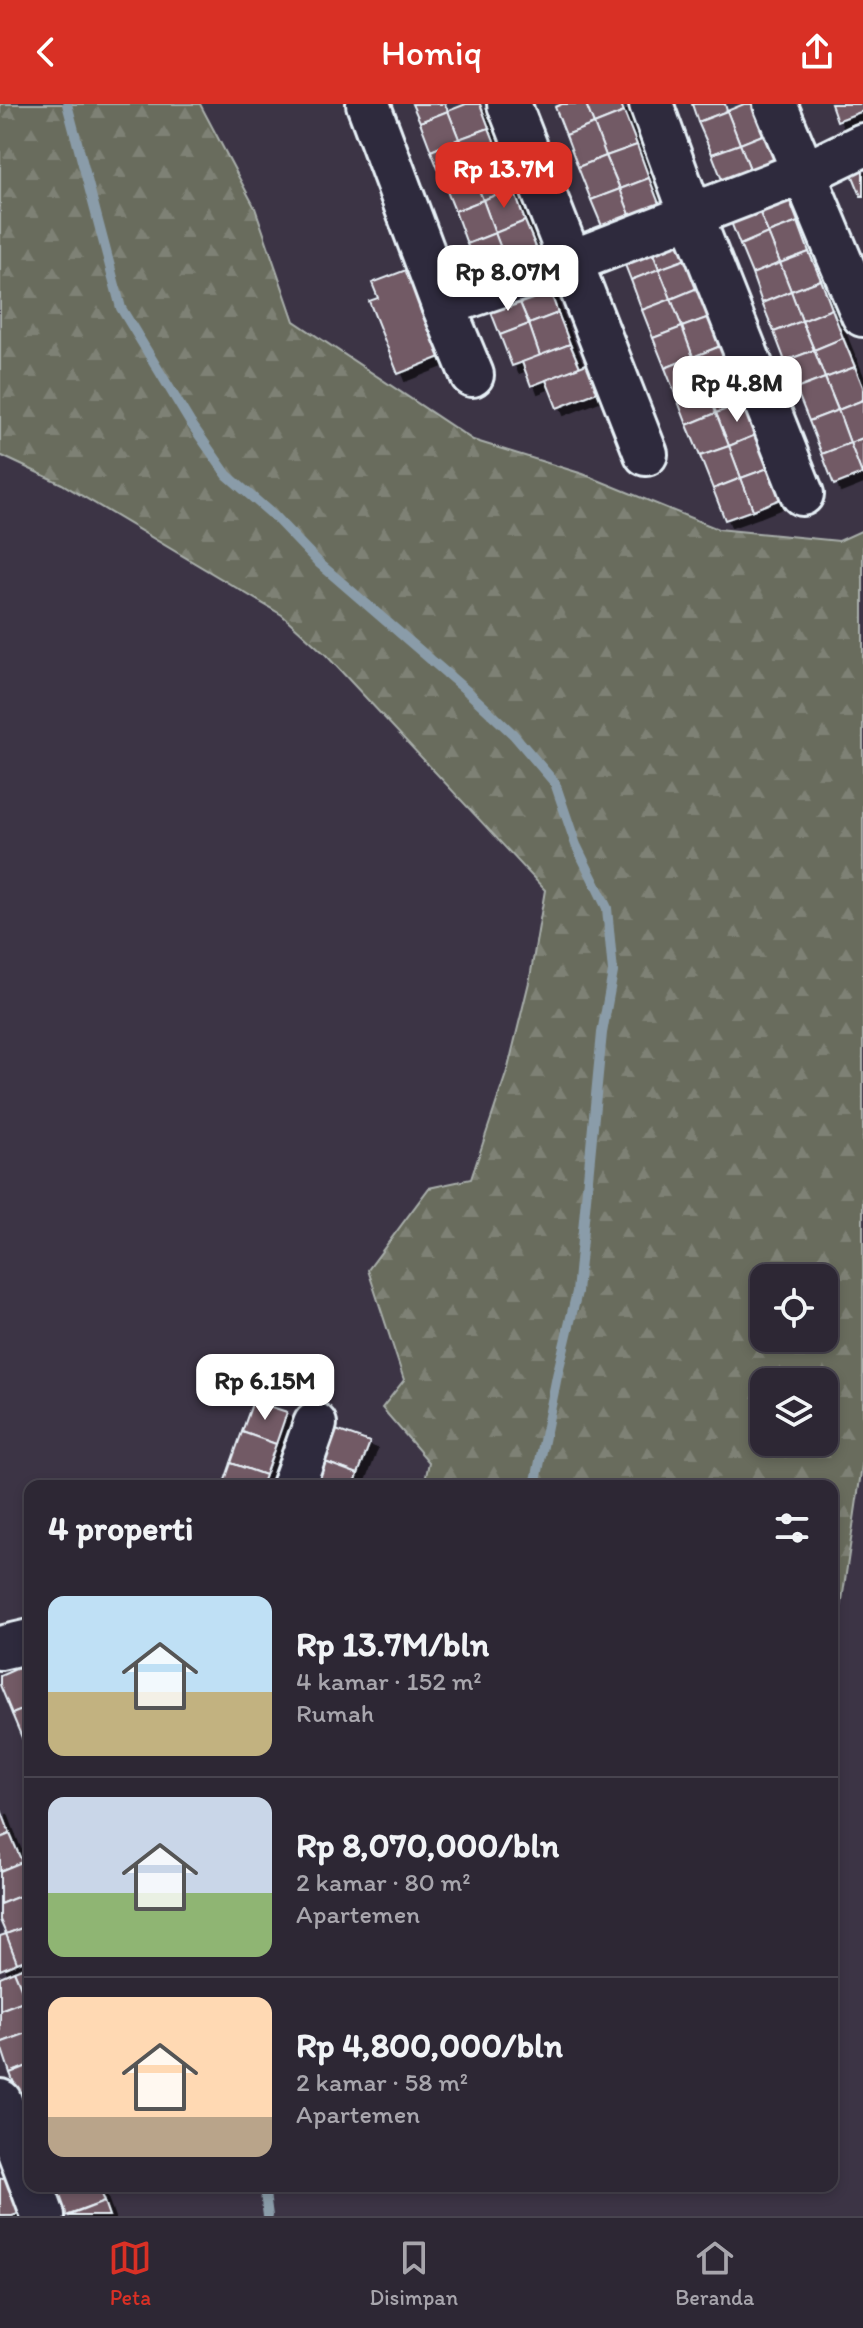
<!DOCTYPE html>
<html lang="id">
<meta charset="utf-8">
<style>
:root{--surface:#2d2734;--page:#393340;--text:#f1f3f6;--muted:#a7a5ac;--line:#48444f;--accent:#d93025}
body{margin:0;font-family:Itim,sans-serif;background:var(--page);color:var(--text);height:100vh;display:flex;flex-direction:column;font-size:30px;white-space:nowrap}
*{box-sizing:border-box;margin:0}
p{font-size:26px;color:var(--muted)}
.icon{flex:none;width:44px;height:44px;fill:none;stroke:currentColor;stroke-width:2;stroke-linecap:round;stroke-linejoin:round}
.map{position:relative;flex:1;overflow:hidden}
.details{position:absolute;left:24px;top:1376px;width:814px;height:712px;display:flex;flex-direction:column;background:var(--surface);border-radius:16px;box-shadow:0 4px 12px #0003,0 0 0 2px var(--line)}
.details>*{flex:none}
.controls{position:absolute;left:750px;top:1160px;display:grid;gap:16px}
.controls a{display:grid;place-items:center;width:88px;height:88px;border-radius:16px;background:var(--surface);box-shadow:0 4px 12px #0003,0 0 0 2px var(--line);font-size:40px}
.price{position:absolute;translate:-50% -68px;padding:0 18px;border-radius:16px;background:#fff;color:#222;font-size:26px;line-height:52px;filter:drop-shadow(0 2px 4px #0008)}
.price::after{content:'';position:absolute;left:50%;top:48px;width:24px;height:18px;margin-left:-12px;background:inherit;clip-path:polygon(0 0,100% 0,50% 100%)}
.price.current{background:var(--accent);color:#fff}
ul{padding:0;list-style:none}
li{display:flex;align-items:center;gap:24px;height:200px;padding:0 24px}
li+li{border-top:2px solid var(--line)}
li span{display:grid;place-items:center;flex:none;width:224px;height:160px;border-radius:16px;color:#555}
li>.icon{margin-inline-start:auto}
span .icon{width:96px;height:96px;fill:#fffc;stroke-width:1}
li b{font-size:34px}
h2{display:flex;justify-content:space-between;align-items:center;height:96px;padding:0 24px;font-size:34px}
header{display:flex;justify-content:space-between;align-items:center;height:104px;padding:0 24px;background:var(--accent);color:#fff;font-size:36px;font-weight:600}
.tab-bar{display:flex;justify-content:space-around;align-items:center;height:112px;border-top:2px solid var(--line);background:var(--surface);font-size:22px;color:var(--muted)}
.tab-bar a{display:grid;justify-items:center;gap:4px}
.tab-bar .current{color:var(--accent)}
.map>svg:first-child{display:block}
.forest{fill:url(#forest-firs);stroke:#a8aeaa;stroke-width:2;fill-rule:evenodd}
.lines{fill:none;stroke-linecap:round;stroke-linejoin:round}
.stream{stroke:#8a9ca9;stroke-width:10}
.building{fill:#725a65;stroke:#e8f1f8;stroke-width:2;filter:url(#shadow)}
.minor-casing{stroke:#e8f1f8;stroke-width:48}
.minor{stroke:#2f2a3d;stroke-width:42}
</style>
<header><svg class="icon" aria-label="back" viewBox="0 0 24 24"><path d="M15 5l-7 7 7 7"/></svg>Homiq<svg class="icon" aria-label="share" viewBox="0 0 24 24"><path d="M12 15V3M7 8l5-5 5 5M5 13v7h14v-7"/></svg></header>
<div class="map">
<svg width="863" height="2112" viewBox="0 0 863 2112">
<defs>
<pattern id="forest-firs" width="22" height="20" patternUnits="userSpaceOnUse" patternTransform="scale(2)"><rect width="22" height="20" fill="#696c5d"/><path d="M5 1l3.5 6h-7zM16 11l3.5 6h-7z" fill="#7e8175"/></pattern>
<filter id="shadow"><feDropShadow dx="7" dy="7" stdDeviation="0" flood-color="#0009"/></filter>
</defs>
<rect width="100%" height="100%" fill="#3c3445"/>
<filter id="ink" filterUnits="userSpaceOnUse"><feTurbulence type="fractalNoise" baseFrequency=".0125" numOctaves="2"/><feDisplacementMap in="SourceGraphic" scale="16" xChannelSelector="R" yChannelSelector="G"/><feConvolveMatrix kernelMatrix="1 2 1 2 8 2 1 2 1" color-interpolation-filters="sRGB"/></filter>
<g filter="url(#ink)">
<path class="forest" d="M0 0H200L255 104 294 217 473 336 583 370 718 425 839 437 863 426V1355L832 1564V1382H424L429 1358 382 1304 404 1276 368 1166 429 1084 471 1075 508 964 530 874 545 786 326 551 282 511 62 380 0 351ZM764 1174H824V1234H764ZM764 1278H824V1338H764Z"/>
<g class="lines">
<g class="stream">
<polyline points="67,0 121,204 190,318 227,371 274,412 320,460 467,587 513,630 555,679 576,741 607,804 613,868 602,929 577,1188 557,1272 535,1382"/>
<polyline points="264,2082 268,2112"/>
</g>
</g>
<g class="building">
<polygon points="412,0 445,0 448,7 420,18"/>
<polygon points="466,0 480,0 489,24 459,35 448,7"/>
<polygon points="562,0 586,0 594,20 566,31 555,3"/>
<polygon points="586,0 621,0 624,8 594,20"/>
<polygon points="692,0 725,0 727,7 698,18"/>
<polygon points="744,0 759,0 770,28 740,40 727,7"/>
<polygon points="831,0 863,0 863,7 837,17"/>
<polygon points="448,7 459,35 431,47 420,18"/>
<polygon points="727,7 740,40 712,50 698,18"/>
<polygon points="624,8 637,41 606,52 594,20"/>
<polygon points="594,20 606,52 578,63 566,31"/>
<polygon points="489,24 500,52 470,64 459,35"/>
<polygon points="770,28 782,59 752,70 740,40"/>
<polygon points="459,35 470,64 442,75 431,47"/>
<polygon points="740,40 752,70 724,81 712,50"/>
<polygon points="637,41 649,74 620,85 606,52"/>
<polygon points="500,52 513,84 483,96 470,64"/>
<polygon points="606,52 620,85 591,96 578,63"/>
<polygon points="863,60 863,92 861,92 850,65"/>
<polygon points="470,64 483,96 455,107 442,75"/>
<polygon points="649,74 661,105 632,116 620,85"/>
<polygon points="513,84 525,117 495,129 483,96"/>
<polygon points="620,85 632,116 604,127 591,96"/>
<polygon points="787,90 798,118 768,129 757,102"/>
<polygon points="483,96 495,129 467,140 455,107"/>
<polygon points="757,102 768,129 740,141 729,113"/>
<polygon points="525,117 538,148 507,160 495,129"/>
<polygon points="798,118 809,148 780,159 768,129"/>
<polygon points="678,125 689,154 659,165 648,137"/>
<polygon points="495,129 507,160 479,171 467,140"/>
<polygon points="768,129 780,159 752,170 740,141"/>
<polygon points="648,137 659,165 631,176 620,148"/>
<polygon points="809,148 821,176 791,187 780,159"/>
<polygon points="689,154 700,183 671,195 659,165"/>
<polygon points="780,159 791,187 762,199 752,170"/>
<polygon points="659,165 671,195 642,206 631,176"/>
<polygon points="406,166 412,180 423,176 451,249 398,270 369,197 378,194 372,179"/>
<polygon points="546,176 558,209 529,220 515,187"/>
<polygon points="821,176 832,205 802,217 791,187"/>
<polygon points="700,183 712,212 682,223 671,195"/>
<polygon points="515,187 529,220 500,231 487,198"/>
<polygon points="791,187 802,217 774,228 762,199"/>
<polygon points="671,195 682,223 653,234 642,206"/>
<polygon points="832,205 843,234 814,246 802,217"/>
<polygon points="558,209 570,240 540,252 529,220"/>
<polygon points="712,212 723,241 693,253 682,223"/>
<polygon points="802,217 814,246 785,257 774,228"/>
<polygon points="529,220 540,252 512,262 500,231"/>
<polygon points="682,223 693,253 665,264 653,234"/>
<polygon points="843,234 855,263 825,274 814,246"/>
<polygon points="570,240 580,263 531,282 522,258"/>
<polygon points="723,241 734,270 705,281 693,253"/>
<polygon points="814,246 825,274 796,285 785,257"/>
<polygon points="693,253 705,281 676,292 665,264"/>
<polygon points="589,259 600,287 557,304 546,276"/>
<polygon points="855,263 863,283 863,296 838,306 825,274"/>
<polygon points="734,270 746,298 716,309 705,281"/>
<polygon points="825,274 838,306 809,317 796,285"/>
<polygon points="705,281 716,309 687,321 676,292"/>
<polygon points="863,296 863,334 850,339 838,306"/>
<polygon points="746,298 758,330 729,342 716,309"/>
<polygon points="838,306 850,339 822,350 809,317"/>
<polygon points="716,309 729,342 700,352 687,321"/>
<polygon points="758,330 771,363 741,374 729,342"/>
<polygon points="863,334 863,370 862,370 850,339"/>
<polygon points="850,339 862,370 834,381 822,350"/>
<polygon points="729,342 741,374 713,385 700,352"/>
<polygon points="771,363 783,394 753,406 741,374"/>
<polygon points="741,374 753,406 725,416 713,385"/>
<polygon points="253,1297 287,1308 276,1340 242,1328"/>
<polygon points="336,1326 370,1338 358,1370 325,1358"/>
<polygon points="242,1328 276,1340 265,1371 231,1359"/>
<polygon points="325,1358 358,1370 354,1382 317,1382"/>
<polygon points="231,1359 265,1371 261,1382 223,1382"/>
<polygon points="25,1561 30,1573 30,1603 12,1610 0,1581 0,1572"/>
<polygon points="30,1603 30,1647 28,1648 12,1610"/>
<polygon points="0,1703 10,1730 0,1734"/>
<polygon points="10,1730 22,1758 0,1767 0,1734"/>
<polygon points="22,1758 30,1780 30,1788 0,1800 0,1767"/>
<polygon points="30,1788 30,1821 6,1830 0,1816 0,1800"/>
<polygon points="30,1821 30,1854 17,1859 6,1830"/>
<polygon points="6,1830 17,1859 0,1866 0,1832"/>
<polygon points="30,1861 30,1895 26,1896 14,1867"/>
<polygon points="14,1867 26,1896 0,1906 0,1873"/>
<polygon points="26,1896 30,1908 30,1928 0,1939 0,1906"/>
<polygon points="30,1928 30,1961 10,1969 0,1939"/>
<polygon points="30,1961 30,1994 21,1997 10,1969"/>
<polygon points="10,2071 24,2108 12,2112 0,2112 0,2075"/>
<polygon points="60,2082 98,2082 104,2098 66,2112 55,2084"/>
<polygon points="104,2098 109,2112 68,2112"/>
</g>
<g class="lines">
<g class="minor-casing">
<g id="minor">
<polyline points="368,0 443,201 472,271"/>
<polyline points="509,0 646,350"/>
<polyline points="651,0 691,110 802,390"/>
<polyline points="775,0 863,211"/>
<polyline points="443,201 570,158 822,61 863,41"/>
<polyline points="293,1382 315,1320"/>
<polyline points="0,1544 30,1537"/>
<polyline points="0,1997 30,2077"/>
<polyline points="32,2082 43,2112"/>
</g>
</g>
<use href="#minor" class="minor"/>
</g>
</g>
</svg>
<div class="controls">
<a><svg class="icon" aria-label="locate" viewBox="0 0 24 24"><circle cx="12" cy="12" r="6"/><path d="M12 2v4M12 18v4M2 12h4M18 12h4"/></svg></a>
<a><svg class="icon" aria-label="layers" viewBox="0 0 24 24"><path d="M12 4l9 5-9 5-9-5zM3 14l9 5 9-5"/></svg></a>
</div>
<b class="price current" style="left:504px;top:106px">Rp 13.7M</b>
<b class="price" style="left:508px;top:209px">Rp 8.07M</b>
<b class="price" style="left:737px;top:320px">Rp 4.8M</b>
<b class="price" style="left:265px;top:1318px">Rp 6.15M</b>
<section class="details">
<h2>4 properti<svg class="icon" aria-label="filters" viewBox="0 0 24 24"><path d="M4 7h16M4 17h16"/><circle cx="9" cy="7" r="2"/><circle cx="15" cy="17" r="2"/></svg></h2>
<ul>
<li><span style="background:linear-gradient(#bfe0f5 60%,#c2b280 0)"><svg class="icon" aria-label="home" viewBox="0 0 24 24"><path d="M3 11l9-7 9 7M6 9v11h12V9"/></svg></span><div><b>Rp 13.7M/bln</b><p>4 kamar · 152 m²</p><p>Rumah</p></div></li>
<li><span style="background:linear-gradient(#c9d6e8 60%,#8fb573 0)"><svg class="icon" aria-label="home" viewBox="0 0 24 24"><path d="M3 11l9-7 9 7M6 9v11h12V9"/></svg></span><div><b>Rp 8,070,000/bln</b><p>2 kamar · 80 m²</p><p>Apartemen</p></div></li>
<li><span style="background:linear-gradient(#ffd9b3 75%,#b9a48a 0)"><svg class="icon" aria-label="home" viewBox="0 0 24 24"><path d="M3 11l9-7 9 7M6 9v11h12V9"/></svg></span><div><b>Rp 4,800,000/bln</b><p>2 kamar · 58 m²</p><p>Apartemen</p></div></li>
</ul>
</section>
</div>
<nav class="tab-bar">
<a class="current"><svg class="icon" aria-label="map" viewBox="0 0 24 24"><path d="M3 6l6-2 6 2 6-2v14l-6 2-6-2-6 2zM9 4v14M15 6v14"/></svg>Peta</a>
<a><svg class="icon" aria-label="saved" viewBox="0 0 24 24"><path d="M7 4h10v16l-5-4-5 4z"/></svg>Disimpan</a>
<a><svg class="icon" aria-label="home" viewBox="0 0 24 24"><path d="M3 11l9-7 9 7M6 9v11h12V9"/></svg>Beranda</a>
</nav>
